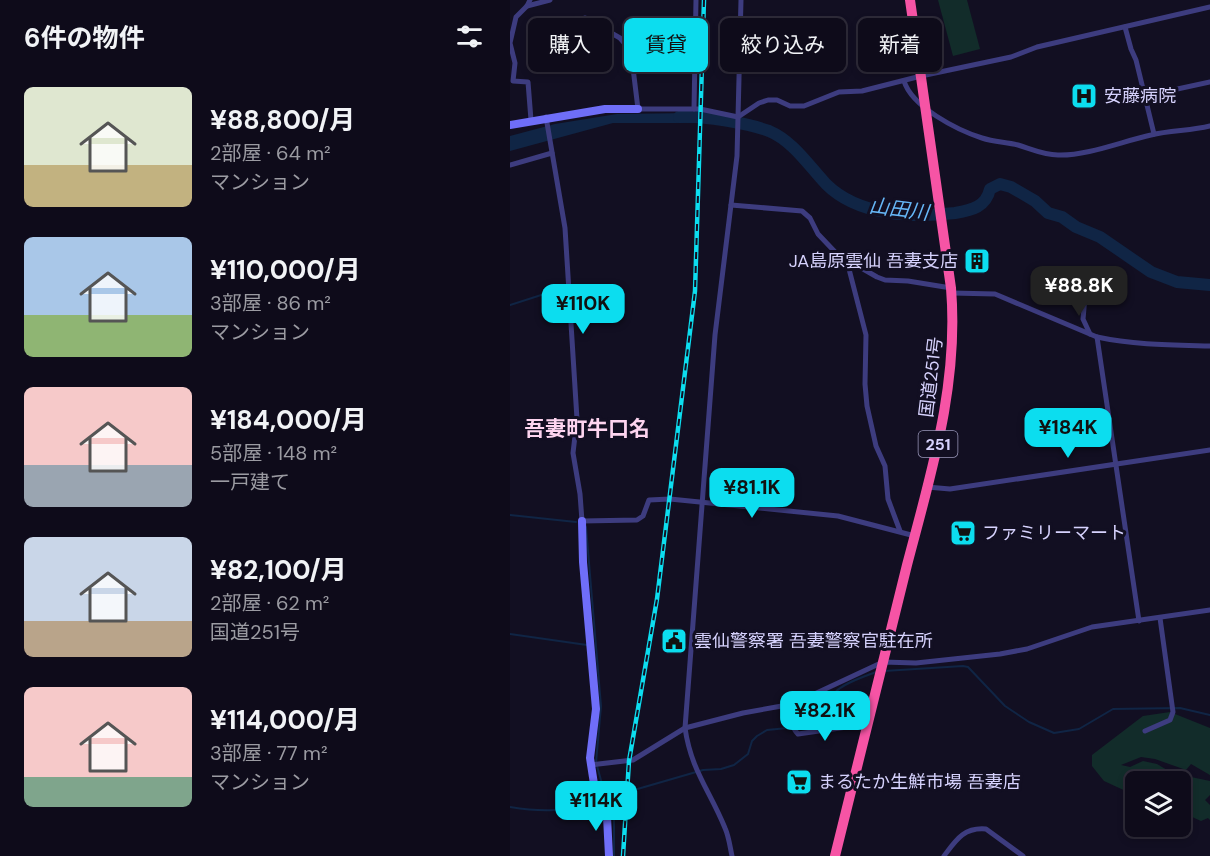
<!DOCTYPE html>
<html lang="ja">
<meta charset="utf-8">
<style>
:root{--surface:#0e0b1a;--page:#171423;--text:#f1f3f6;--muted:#9b9ba2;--line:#2e2b39;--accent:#0cddef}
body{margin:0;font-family:"DM Sans","Noto Sans JP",sans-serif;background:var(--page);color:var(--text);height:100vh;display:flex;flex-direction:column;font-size:22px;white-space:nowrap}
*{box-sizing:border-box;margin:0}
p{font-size:20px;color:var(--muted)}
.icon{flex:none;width:33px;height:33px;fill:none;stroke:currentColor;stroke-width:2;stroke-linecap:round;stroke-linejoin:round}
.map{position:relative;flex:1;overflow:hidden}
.sheet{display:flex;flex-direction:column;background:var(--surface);width:510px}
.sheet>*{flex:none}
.guide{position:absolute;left:18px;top:18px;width:570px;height:54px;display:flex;gap:12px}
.controls{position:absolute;left:615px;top:771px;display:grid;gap:12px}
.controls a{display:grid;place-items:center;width:66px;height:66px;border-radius:9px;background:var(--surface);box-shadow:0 3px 9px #0003,0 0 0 2px var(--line);font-size:30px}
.price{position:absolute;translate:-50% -51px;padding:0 14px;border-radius:12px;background:var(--accent);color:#111;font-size:20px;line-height:39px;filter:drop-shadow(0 2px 3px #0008)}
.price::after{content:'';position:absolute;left:50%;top:36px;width:18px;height:14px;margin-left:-9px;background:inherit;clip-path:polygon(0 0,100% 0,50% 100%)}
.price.selected{background:#222;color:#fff}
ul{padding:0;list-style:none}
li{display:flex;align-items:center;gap:18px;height:150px;padding:0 24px}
li span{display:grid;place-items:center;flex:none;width:168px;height:120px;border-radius:9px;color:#555}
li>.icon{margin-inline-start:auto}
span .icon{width:72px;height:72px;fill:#fffc;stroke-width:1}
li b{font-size:26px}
h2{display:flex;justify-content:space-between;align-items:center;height:72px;padding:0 24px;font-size:26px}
.chip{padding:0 21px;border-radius:9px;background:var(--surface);box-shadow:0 3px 9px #0003,0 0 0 2px var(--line);font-size:21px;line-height:54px}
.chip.selected{background:var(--accent);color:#111}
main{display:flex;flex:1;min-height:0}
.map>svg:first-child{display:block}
.green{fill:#122c2a}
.water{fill:#102545}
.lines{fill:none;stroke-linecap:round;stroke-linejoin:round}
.stream{stroke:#102545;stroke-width:2}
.river{stroke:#102545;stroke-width:12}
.street{stroke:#3d3c7f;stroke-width:5}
.secondary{stroke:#6f6ef8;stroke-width:8}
.highway{stroke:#f654a5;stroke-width:10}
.rail-casing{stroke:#0cddef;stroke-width:4.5}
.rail{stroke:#120f22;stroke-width:2;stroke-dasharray:7;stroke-linecap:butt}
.labels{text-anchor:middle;stroke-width:6;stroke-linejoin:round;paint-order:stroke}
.shield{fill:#120f22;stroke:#9b98bb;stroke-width:1.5}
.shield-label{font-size:16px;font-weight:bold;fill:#d6d2fd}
.poi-label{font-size:18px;fill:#d6d2fd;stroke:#120f22;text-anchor:start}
.street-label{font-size:18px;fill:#d6d2fd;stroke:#120f22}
.water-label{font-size:20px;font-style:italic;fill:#66b7f7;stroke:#120f22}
.quarter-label{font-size:21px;font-weight:bold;fill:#fdd4ef;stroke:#120f22}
</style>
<main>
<section class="sheet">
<h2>6件の物件<svg class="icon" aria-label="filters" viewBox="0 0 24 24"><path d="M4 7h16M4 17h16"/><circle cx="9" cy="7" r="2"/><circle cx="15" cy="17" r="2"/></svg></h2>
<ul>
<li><span style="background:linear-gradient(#dfe7d0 65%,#c2b280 0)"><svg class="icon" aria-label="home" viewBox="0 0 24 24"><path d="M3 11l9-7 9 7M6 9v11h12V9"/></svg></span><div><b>¥88,800/月</b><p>2部屋 · 64 m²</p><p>マンション</p></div></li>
<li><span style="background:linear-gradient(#a9c7e8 65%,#8fb573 0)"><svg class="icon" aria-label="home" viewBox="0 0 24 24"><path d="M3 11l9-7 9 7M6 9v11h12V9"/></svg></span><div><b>¥110,000/月</b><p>3部屋 · 86 m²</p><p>マンション</p></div></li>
<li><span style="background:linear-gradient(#f6c9c9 65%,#9aa5b1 0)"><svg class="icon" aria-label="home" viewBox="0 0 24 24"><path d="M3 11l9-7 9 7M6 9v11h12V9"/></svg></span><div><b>¥184,000/月</b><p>5部屋 · 148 m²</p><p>一戸建て</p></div></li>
<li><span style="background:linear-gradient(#c9d6e8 70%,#b9a48a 0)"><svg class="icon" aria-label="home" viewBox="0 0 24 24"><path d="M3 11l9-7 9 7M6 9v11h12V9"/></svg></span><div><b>¥82,100/月</b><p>2部屋 · 62 m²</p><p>国道251号</p></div></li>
<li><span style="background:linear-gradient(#f6c9c9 75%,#7fa58c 0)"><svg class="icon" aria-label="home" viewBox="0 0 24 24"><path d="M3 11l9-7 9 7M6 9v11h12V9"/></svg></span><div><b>¥114,000/月</b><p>3部屋 · 77 m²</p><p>マンション</p></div></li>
</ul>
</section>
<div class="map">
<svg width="700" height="856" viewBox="0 0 700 856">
<rect width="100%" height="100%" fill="#120f22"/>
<g class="green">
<polygon points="428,0 457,0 470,49 443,56"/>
<polygon points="660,712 700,728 700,775 681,764 676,770 645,759 631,757 611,765 620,767 633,761 647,764 662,773 700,781 700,795 695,800 700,805 700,820 698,818 691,821 671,812 670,782 626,782 625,797 620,793 594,781 582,766 582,755 633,716"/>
</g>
<polygon class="water" points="184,113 184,123 103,123 0,151 0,136 45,124 107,114"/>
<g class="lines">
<g class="stream">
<polyline points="0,305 53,288"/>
<polyline points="0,515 66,522"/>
<polyline points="76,527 91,706 86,763"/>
<polyline points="0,634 77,645"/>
<polyline points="374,671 453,666 458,667 495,706 519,722 544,733 569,729 603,709 670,708 700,715"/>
<polyline points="87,766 96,798 104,815 104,856"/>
<path d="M93 799 193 770 211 769 224 765 238 754 242 741 247 736 257 730 318 724 323 719C324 711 321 702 324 695 327 685 356 676 366 672"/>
<path d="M0 807C31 812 58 812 87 801"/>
</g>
<path class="river" d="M169 117C192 115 237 123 259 131 283 141 299 166 316 184 348 216 403 218 445 213 462 210 476 207 480 189L490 184 501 187 525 201 538 213 552 217 566 227 590 237 641 272 667 282 700 285"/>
<g class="street">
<polyline points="20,0 17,6 6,17 0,43 5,63 3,81 18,82 21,120"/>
<polyline points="17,6 40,0"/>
<polyline points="615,27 621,49 626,60 644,134"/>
<polyline points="49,33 75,18 110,38 116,45 123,68 128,109 190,109 228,117 249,103 258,100 267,100 280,106 294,106 329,92 352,91 411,76 501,57 527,47 700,7"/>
<path d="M394 81C402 107 447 130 472 138 484 142 496 142 508 145 521 149 534 155 548 155 577 156 613 141 641 135 661 130 681 131 700 126"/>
<polyline points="635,96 700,82"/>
<polyline points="184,109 186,0"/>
<polyline points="36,117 55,228 67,419 63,453 70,494 72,521 127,520 133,516 139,500 160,499 328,516 405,536"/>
<polyline points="0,165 42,153"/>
<polyline points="221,205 292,211 300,218 308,234 327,254 367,277 375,280 398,281 441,288"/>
<polyline points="340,263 339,269 356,335 355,384 357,406 366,446 375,466 378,499 390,531"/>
<polyline points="576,286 573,319 580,334"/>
<path d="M442 293 485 294 587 337C624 345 662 345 700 346"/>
<polyline points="587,337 629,621"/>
<polyline points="417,487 440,489 700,450"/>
<path d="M283 704C283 714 280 727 288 734L358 724"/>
<polyline points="635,731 660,720 663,712 650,618"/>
<polyline points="80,765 123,760 175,728 233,713 283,704 373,662 406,663 490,654 517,649 582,627 700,610"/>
<path d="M222 856C220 847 219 837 215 828 200 791 181 770 175 728L205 335 227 156 231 0"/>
<path d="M434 856C446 840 454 827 476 829L513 856"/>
</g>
<g class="secondary">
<polyline points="0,125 95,109 128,109"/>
<polyline points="72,521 73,562 86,709 80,758 84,784 97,817 99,856"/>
</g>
<path class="highway" d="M325 856C349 759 373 662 397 565 421 473 449 385 441 288L400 0"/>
<g class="rail-casing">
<polyline id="rail" points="113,856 119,761 147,599 185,291 194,0"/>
</g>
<use href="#rail" class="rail"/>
</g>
<defs>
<g id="hospital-square" transform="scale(1.35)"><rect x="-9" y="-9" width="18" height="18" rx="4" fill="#0cddef" stroke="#120f22"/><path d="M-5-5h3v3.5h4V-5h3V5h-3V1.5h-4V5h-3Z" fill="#111"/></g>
<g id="building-square" transform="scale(1.35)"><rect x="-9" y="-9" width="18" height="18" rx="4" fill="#0cddef" stroke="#120f22"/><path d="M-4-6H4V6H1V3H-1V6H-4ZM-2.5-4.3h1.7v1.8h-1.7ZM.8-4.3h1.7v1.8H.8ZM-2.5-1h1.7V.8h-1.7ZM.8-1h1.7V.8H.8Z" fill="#111"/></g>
<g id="supermarket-square" transform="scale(1.35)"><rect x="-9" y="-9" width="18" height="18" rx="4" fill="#0cddef" stroke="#120f22"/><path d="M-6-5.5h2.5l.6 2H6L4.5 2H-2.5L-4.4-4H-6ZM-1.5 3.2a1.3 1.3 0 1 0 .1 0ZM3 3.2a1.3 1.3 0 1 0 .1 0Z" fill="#111"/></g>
<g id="civic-square" transform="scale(1.35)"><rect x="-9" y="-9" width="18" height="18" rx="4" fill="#0cddef" stroke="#120f22"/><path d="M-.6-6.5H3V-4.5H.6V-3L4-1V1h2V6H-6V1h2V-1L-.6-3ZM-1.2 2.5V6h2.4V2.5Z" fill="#111"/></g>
</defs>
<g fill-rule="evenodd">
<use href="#hospital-square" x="574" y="96"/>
<use href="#building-square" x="467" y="261"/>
<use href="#supermarket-square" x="453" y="533"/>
<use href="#civic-square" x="164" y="641"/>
<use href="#supermarket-square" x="289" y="782"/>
</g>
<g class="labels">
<rect class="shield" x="408.5" y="431" width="39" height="26" rx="4.5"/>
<g class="shield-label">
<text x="428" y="450">251</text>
</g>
<g class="poi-label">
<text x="594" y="102">安藤病院</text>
<text x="448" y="267" text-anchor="end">JA島原雲仙 吾妻支店</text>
<text x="472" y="539">ファミリーマート</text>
<text x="184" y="647">雲仙警察署 吾妻警察官駐在所</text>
<text x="308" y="788">まるたか生鮮市場 吾妻店</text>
</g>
<g class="street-label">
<text transform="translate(421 377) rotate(-83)" y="6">国道251号</text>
</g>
<g class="water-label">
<text transform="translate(389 209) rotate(7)" y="7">山田川</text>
</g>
<g class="quarter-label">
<text x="77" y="436">吾妻町牛口名</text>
</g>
</g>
</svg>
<div class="controls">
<a><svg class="icon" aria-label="layers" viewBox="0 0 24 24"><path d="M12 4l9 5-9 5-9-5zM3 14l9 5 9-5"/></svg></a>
</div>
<b class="price selected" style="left:569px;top:317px">¥88.8K</b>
<b class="price" style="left:73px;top:335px">¥110K</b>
<b class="price" style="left:558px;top:459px">¥184K</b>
<b class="price" style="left:242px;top:519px">¥81.1K</b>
<b class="price" style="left:315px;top:742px">¥82.1K</b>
<b class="price" style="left:86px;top:832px">¥114K</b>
<div class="guide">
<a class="chip">購入</a>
<a class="chip selected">賃貸</a>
<a class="chip">絞り込み</a>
<a class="chip">新着</a>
</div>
</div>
</main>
